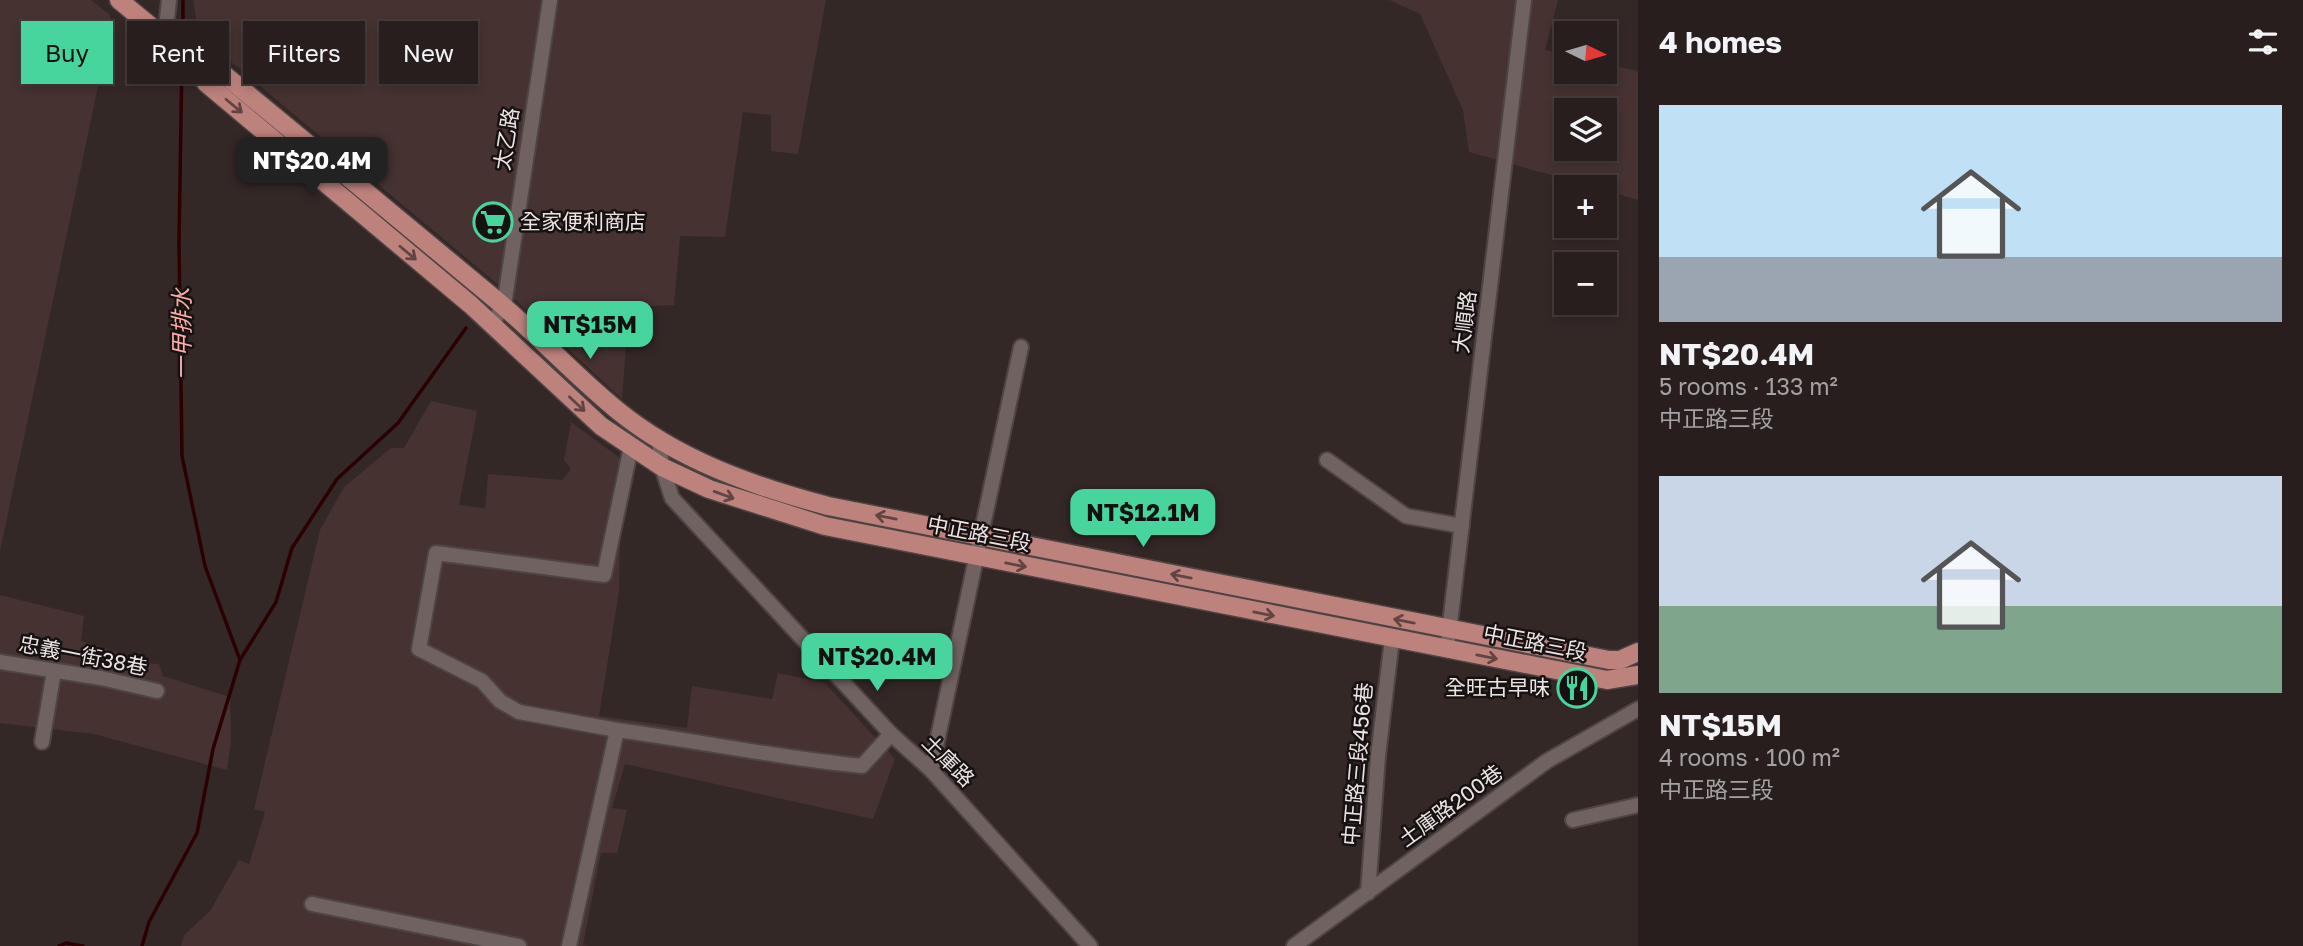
<!DOCTYPE html>
<meta charset="utf-8">
<style>
:root{--surface:#271e1d;--page:#332b2a;--text:#f1f3f6;--muted:#a4a2a4;--line:#433c3b;--accent:#48d49d}
body{margin:0;font-family:"Golos Text","Noto Sans TC",sans-serif;background:var(--page);color:var(--text);height:100vh;display:flex;flex-direction:column;font-size:26px;white-space:nowrap}
*{box-sizing:border-box;margin:0}
p{font-size:23px;color:var(--muted)}
.icon{flex:none;width:38px;height:38px;fill:none;stroke:currentColor;stroke-width:2;stroke-linecap:round;stroke-linejoin:round}
.map{position:relative;flex:1;overflow:hidden}
.panel{display:flex;flex-direction:column;background:var(--surface);width:665px}
.panel>*{flex:none}
.hud{position:absolute;left:21px;top:21px;width:665px;height:63px;display:flex;gap:14px}
.needle{width:46px;rotate:95deg}
.buttons{position:absolute;left:1554px;top:21px;display:grid;gap:14px}
.buttons a{display:grid;place-items:center;width:63px;height:63px;border-radius:0px;background:var(--surface);box-shadow:0 4px 10px #0003,0 0 0 2px var(--line);font-size:35px}
.price{position:absolute;translate:-50% -60px;padding:0 16px;border-radius:14px;background:var(--accent);color:#111;font-size:23px;line-height:46px;filter:drop-shadow(0 2px 4px #0008)}
.price::after{content:'';position:absolute;left:50%;top:42px;width:21px;height:16px;margin-left:-10px;background:inherit;clip-path:polygon(0 0,100% 0,50% 100%)}
.price.on{background:#222;color:#fff}
ul{padding:0;list-style:none}
li{display:grid;align-content:center;gap:14px;height:371px;padding:0 21px}
li span{display:grid;place-items:center;height:217px;border-radius:0px;color:#555}
li>.icon{margin-inline-start:auto}
span .icon{width:126px;height:126px;fill:#fffc;stroke-width:1}
li b{font-size:30px}
h2{display:flex;justify-content:space-between;align-items:center;height:84px;padding:0 21px;font-size:30px}
.tag{padding:0 24px;border-radius:0px;background:var(--surface);box-shadow:0 4px 10px #0003,0 0 0 2px var(--line);font-size:24px;line-height:63px}
.tag.on{background:var(--accent);color:#111}
main{display:flex;flex:1;min-height:0}
.map>svg:first-child{display:block}
.built{fill:#453231;fill-rule:evenodd}
.lines{fill:none;stroke-linecap:round;stroke-linejoin:round}
.stream{stroke:#2b0001;stroke-width:3.5}
.minor-casing{stroke:#4d4443;stroke-width:18}
.major-casing{stroke:#4d4443;stroke-width:21}
.minor{stroke:#6f6260;stroke-width:14}
.major{stroke:#be827d;stroke-width:18}
.oneway{stroke:#624442}
.labels{text-anchor:middle;stroke-width:5;stroke-linejoin:round;paint-order:stroke}
.street-label{font-size:21px;fill:#ece4e3;stroke:#171212}
.poi-label{font-size:21px;fill:#ece4e3;stroke:#171212;text-anchor:start}
.water-label{font-size:23px;font-style:italic;fill:#fcaca6;stroke:#171212}
</style>
<main>
<div class="map">
<svg width="1638" height="946" viewBox="0 0 1638 946">
<rect width="100%" height="100%" fill="#342827"/>
<g class="built">
<polygon points="0,0 91,0 110,15 111,25 0,551"/>
<polygon points="193,0 826,0 798,154 771,151 771,115 743,112 725,237 680,236 674,305 629,307 622,399 507,292 199,35"/>
<path d="M1389 0H1558L1545 50 1566 55V72H1605V64L1638 71V200L1605 190V187H1594L1469 152 1463 110 1420 14ZM1566 110H1605V149H1566Z"/>
<polygon points="431,401 477,411 459,505 485,508 488,474 562,480 571,469 564,460 571,422 628,464 609,542 620,541 619,591 599,716 687,728 692,686 772,699 778,673 825,683 895,759 873,819 625,764 612,808 627,810 617,853 601,853 583,945 590,946 181,946 184,935 210,911 239,860 249,864 265,812 254,809 320,530 344,487 391,448 404,448"/>
<polygon points="0,595 84,616 81,641 117,652 116,661 159,664 163,676 230,697 231,740 227,770 94,734 0,723"/>
</g>
<g class="lines">
<g class="stream">
<polyline points="183,0 183,44"/>
<polyline points="182,58 179,242 182,456 205,566 240,660"/>
<polyline points="59,946 66,943 83,946"/>
<polyline points="142,946 149,922 197,833 213,749 240,660 276,602 292,548 337,479 398,423 466,328"/>
</g>
<g class="minor-casing">
<g id="minor">
<polyline points="165,38 169,0"/>
<polyline points="492,323 504,306 550,0"/>
<polyline points="659,439 662,467 672,498 891,734 931,770 1090,946"/>
<polyline points="1327,460 1406,516 1462,526"/>
<polyline points="1447,649 1524,0"/>
<polyline points="0,662 101,678 157,691"/>
<polyline points="617,730 519,712 500,701 482,681 419,649 436,553 604,575 631,447"/>
<polyline points="42,742 54,671"/>
<polyline points="931,770 1021,347"/>
<polyline points="1573,820 1638,805"/>
<polyline points="1368,893 1378,756 1392,639"/>
<polyline points="312,904 519,946"/>
<path d="M569 946 617 730C699 741 779 758 862 766L891 734"/>
<polyline points="1294,946 1547,761 1638,709"/>
</g>
</g>
<g class="major-casing">
<g id="major">
<polyline points="119,0 188,57 206,83 471,305 601,426 662,467 709,489 825,526 1607,680 1638,675"/>
<path d="M188 57 216 68C309 145 402 221 495 299 537 334 574 375 617 410 678 460 753 486 828 506L1609 660H1620L1638 652"/>
</g>
</g>
<use href="#minor" class="minor"/>
<use href="#major" class="major"/>
</g>
<defs><path id="oneway-shaft" d="M-6 0H5M1.5-3L5.5 0L1.5 3" fill="none" stroke-width="1.6" stroke-linecap="round" stroke-linejoin="round" transform="scale(1.75)"/></defs>
<g class="oneway">
<use href="#oneway-shaft" transform="translate(234 106) rotate(40)"/>
<use href="#oneway-shaft" transform="translate(408 253) rotate(40)"/>
<use href="#oneway-shaft" transform="translate(577 404) rotate(43)"/>
<use href="#oneway-shaft" transform="translate(724 495) rotate(20)"/>
<use href="#oneway-shaft" transform="translate(886 517) rotate(-169)"/>
<use href="#oneway-shaft" transform="translate(1016 565) rotate(11)"/>
<use href="#oneway-shaft" transform="translate(1181 576) rotate(-169)"/>
<use href="#oneway-shaft" transform="translate(1264 614) rotate(11)"/>
<use href="#oneway-shaft" transform="translate(1404 621) rotate(-169)"/>
<use href="#oneway-shaft" transform="translate(1487 657) rotate(11)"/>
</g>
<defs>
<g id="supermarket-ring" transform="scale(2.0125)"><circle r="9.5" fill="#171212" stroke="#48d49d" stroke-width="1.5"/><path d="M-6-5.5h2.5l.6 2H6L4.5 2H-2.5L-4.4-4H-6ZM-1.5 3.2a1.3 1.3 0 1 0 .1 0ZM3 3.2a1.3 1.3 0 1 0 .1 0Z" fill="#48d49d"/></g>
<g id="restaurant-ring" transform="scale(2.0125)"><circle r="9.5" fill="#171212" stroke="#48d49d" stroke-width="1.5"/><path d="M-5-6h1v4h1v-4h1v4h1v-4h1v5L-1.5 .5V6h-2V.5L-5-1ZM5-6V6H3V1.5H1.5Q1.5-4 5-6Z" fill="#48d49d"/></g>
</defs>
<g fill-rule="evenodd">
<use href="#supermarket-ring" x="493" y="222"/>
<use href="#restaurant-ring" x="1577" y="688"/>
</g>
<g class="labels">
<g class="street-label">
<text transform="translate(507 139) rotate(-81)" y="7">太乙路</text>
<text transform="translate(1465 322) rotate(-83)" y="7">大順路</text>
<text transform="translate(979 534) rotate(11)" y="7">中正路三段</text>
<text transform="translate(1535 643) rotate(11)" y="7">中正路三段</text>
<text transform="translate(83 656) rotate(11)" y="7">忠義一街38巷</text>
<text transform="translate(948 761) rotate(45)" y="7">土庫路</text>
<text transform="translate(1358 764) rotate(-85)" y="7">中正路三段456巷</text>
<text transform="translate(1451 806) rotate(-36)" y="7">土庫路200巷</text>
</g>
<g class="poi-label">
<text x="520" y="229">全家便利商店</text>
<text x="1550" y="695" text-anchor="end">全旺古早味</text>
</g>
<g class="water-label">
<text transform="translate(182 334) rotate(-90)" y="8">一甲排水</text>
</g>
</g>
</svg>
<div class="buttons">
<a><svg class="needle" viewBox="-14 -14 28 28"><path d="M0-13l5 13h-10z" fill="#e53935"/><path d="M0 13l5-13h-10z" fill="#a4a2a4"/></svg></a>
<a><svg class="icon" aria-label="layers" viewBox="0 0 24 24"><path d="M12 4l9 5-9 5-9-5zM3 14l9 5 9-5"/></svg></a>
<a>+</a>
<a>−</a>
</div>
<b class="price on" style="left:312px;top:197px">NT$20.4M</b>
<b class="price" style="left:590px;top:361px">NT$15M</b>
<b class="price" style="left:1143px;top:549px">NT$12.1M</b>
<b class="price" style="left:877px;top:693px">NT$20.4M</b>
<div class="hud">
<a class="tag on">Buy</a>
<a class="tag">Rent</a>
<a class="tag">Filters</a>
<a class="tag">New</a>
</div>
</div>
<section class="panel">
<h2>4 homes<svg class="icon" aria-label="filters" viewBox="0 0 24 24"><path d="M4 7h16M4 17h16"/><circle cx="9" cy="7" r="2"/><circle cx="15" cy="17" r="2"/></svg></h2>
<ul>
<li><span style="background:linear-gradient(#bfe0f5 70%,#9aa5b1 0)"><svg class="icon" aria-label="home" viewBox="0 0 24 24"><path d="M3 11l9-7 9 7M6 9v11h12V9"/></svg></span><div><b>NT$20.4M</b><p>5 rooms · 133 m²</p><p>中正路三段</p></div></li>
<li><span style="background:linear-gradient(#c9d6e8 60%,#7fa58c 0)"><svg class="icon" aria-label="home" viewBox="0 0 24 24"><path d="M3 11l9-7 9 7M6 9v11h12V9"/></svg></span><div><b>NT$15M</b><p>4 rooms · 100 m²</p><p>中正路三段</p></div></li>
</ul>
</section>
</main>
